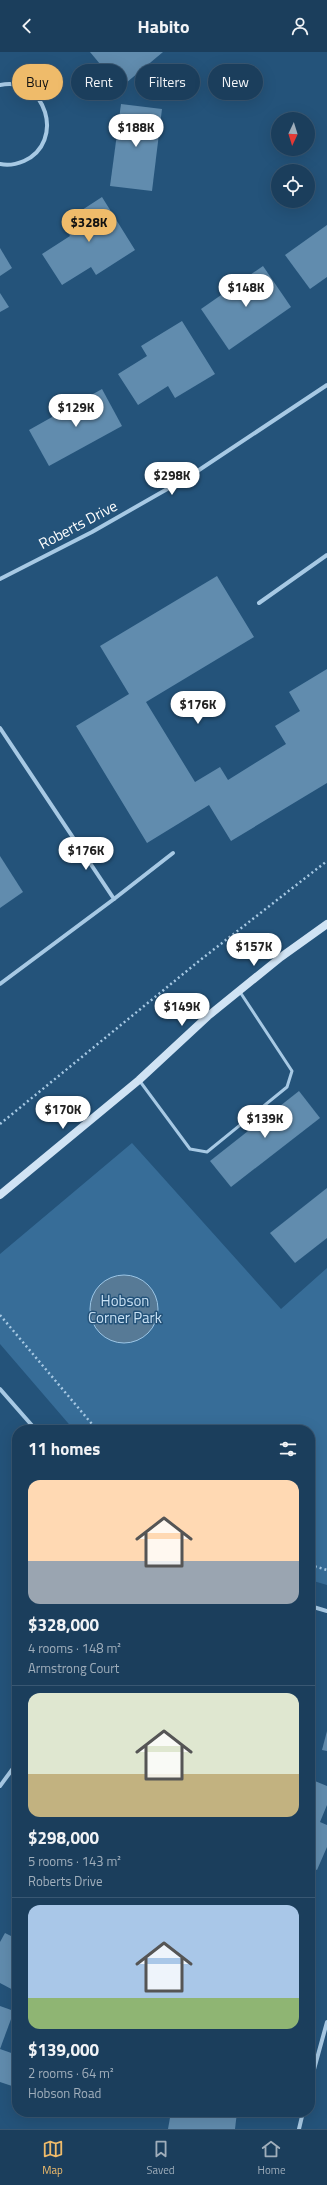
<!DOCTYPE html>
<meta charset="utf-8">
<style>
:root{--surface:#1b3e5c;--page:#244562;--text:#f1f3f6;--muted:#a0aebb;--line:#395772;--accent:#efbb6a}
body{margin:0;font-family:"Titillium Web",sans-serif;background:var(--page);color:var(--text);height:100vh;display:flex;flex-direction:column;font-size:15px;white-space:nowrap}
*{box-sizing:border-box;margin:0}
p{font-size:13px;color:var(--muted)}
.icon{flex:none;width:22px;height:22px;fill:none;stroke:currentColor;stroke-width:2;stroke-linecap:round;stroke-linejoin:round}
.map{position:relative;flex:1;overflow:hidden}
.details{position:absolute;left:12px;top:1373px;width:303px;height:692px;display:flex;flex-direction:column;background:var(--surface);border-radius:16px;box-shadow:0 4px 16px #0002,0 0 0 1px var(--line)}
.details>*{flex:none}
.banner{position:absolute;left:12px;top:12px;width:303px;height:36px;display:flex;gap:8px}
.needle{width:26px;rotate:184deg}
.controls{position:absolute;left:271px;top:60px;display:grid;gap:8px}
.controls a{display:grid;place-items:center;width:44px;height:44px;border-radius:50%;background:var(--surface);box-shadow:0 4px 16px #0002,0 0 0 1px var(--line);font-size:20px}
.price{position:absolute;translate:-50% -34px;padding:0 9px;border-radius:14px;background:#fff;color:#222;font-size:13px;line-height:26px;filter:drop-shadow(0 1px 2px #0008)}
.price::after{content:'';position:absolute;left:50%;top:24px;width:12px;height:9px;margin-left:-6px;background:inherit;clip-path:polygon(0 0,100% 0,50% 100%)}
.price.active{background:var(--accent);color:#111}
ul{padding:0;list-style:none}
li{display:grid;align-content:center;gap:8px;height:212px;padding:0 16px}
li+li{border-top:1px solid var(--line)}
li span{display:grid;place-items:center;height:124px;border-radius:12px;color:#555}
li>.icon{margin-inline-start:auto}
span .icon{width:72px;height:72px;fill:#fffc;stroke-width:1}
li b{font-size:17px}
h2{display:flex;justify-content:space-between;align-items:center;height:48px;padding:0 16px;font-size:17px}
.pill{padding:0 14px;border-radius:18px;background:var(--surface);box-shadow:0 4px 16px #0002,0 0 0 1px var(--line);font-size:14px;line-height:36px}
.pill.active{background:var(--accent);color:#111}
header{display:flex;justify-content:space-between;align-items:center;height:52px;padding:0 16px;background:var(--surface);font-size:18px;font-weight:700}
.dock{display:flex;justify-content:space-around;align-items:center;height:56px;border-top:1px solid var(--line);background:var(--surface);font-size:11px;color:var(--muted)}
.dock a{display:grid;justify-items:center;gap:2px}
.dock .active{color:var(--accent)}
.map>svg:first-child{display:block}
.green{fill:#376d98}
.water{fill:#577a96;stroke:#9bc5e5}
.building{fill:#618cae}
.lines{fill:none;stroke-linecap:round;stroke-linejoin:round}
.path{stroke:#a7c9e4;stroke-width:2.5;stroke-dasharray:2 3;stroke-linecap:butt}
.lane{stroke:#a7c9e4;stroke-width:3}
.street{stroke:#a7c9e4;stroke-width:4}
.secondary{stroke:#d0e3f4;stroke-width:8}
.labels{text-anchor:middle;stroke-width:3;stroke-linejoin:round;paint-order:stroke}
.street-label{font-size:15px;fill:#fff;stroke:#24537a}
.park-label{font-size:15px;fill:#c9e1f4;stroke:#24537a}
</style>
<header><svg class="icon" aria-label="back" viewBox="0 0 24 24"><path d="M15 5l-7 7 7 7"/></svg>Habito<svg class="icon" aria-label="person" viewBox="0 0 24 24"><circle cx="12" cy="8" r="4"/><path d="M4 21q1-7 8-7t8 7"/></svg></header>
<div class="map">
<svg width="327" height="2077" viewBox="0 0 327 2077">
<rect width="100%" height="100%" fill="#24537a"/>
<polygon class="green" points="132,1091 281,1257 327,1216 327,1533 310,1528 310,1378 74,1378 0,1292 0,1202"/>
<circle class="water" cx="124" cy="1257" r="34"/>
<g class="building">
<polygon points="90,0 163,0 120,36"/>
<polygon points="121,52 162,57 152,139 110,134"/>
<polygon points="102,145 135,198 96,223 91,215 62,233 42,202 70,184 62,171"/>
<polygon points="327,173 327,225 310,237 285,203"/>
<polygon points="0,196 12,216 0,224"/>
<polygon points="263,214 291,255 229,298 201,257"/>
<polygon points="0,241 9,255 0,260"/>
<polygon points="182,269 215,322 175,346 168,334 138,353 118,322 147,304 141,294"/>
<polygon points="102,337 122,374 49,414 29,378"/>
<polygon points="217,524 254,585 146,650 195,730 220,715 228,728 286,692 275,674 300,659 289,640 327,617 327,731 231,789 209,753 147,791 76,674 129,642 100,594"/>
<polygon points="0,804 23,840 0,856"/>
<polygon points="299,1039 320,1066 231,1135 210,1109"/>
<polygon points="327,1136 327,1186 295,1211 270,1181"/>
<polygon points="327,1679 327,1699 322,1698"/>
<polygon points="310,1727 327,1734 327,1753 320,1770 327,1773 327,1795 317,1818 310,1815"/>
<polygon points="5,1881 17,1887 17,1940 0,1931 0,1890"/>
<polygon points="0,1954 14,1959 0,1997"/>
<polygon points="0,1997 17,2003 17,2029 15,2035 0,2030"/>
<polygon points="171,2060 237,2060 235,2077 168,2077"/>
</g>
<g class="lines">
<g class="path">
<polyline points="0,1072 199,909 327,809"/>
<polyline points="0,1263 97,1378"/>
<polyline points="310,1513 327,1518"/>
</g>
<polyline class="lane" points="139,1028 190,1097 207,1100 287,1035 292,1019 240,940"/>
<g class="street">
<path d="M0 33C46 23 66 90 24 109 17 112 8 114 0 112"/>
<polyline points="0,527 92,480 190,424 327,333"/>
<polyline points="259,551 327,503"/>
<polyline points="0,676 114,847 0,932"/>
<polyline points="114,847 173,801"/>
<polyline points="0,1337 36,1378"/>
<polyline points="310,1554 327,1559"/>
<polyline points="0,1734 17,1711"/>
<polyline points="310,2032 327,1970"/>
<polyline points="299,2077 303,2060"/>
</g>
<polyline class="secondary" points="0,1143 139,1028 208,964 281,905 327,872"/>
</g>
<g class="labels">
<g class="street-label">
<text transform="translate(78 473) rotate(-28)" y="5">Roberts Drive</text>
</g>
<g class="park-label">
<text x="125" y="1254">Hobson<tspan x="125" dy="17">Corner Park</tspan></text>
</g>
</g>
</svg>
<div class="controls">
<a><svg class="needle" viewBox="-14 -14 28 28"><path d="M0-13l5 13h-10z" fill="#e53935"/><path d="M0 13l5-13h-10z" fill="#a0aebb"/></svg></a>
<a><svg class="icon" aria-label="locate" viewBox="0 0 24 24"><circle cx="12" cy="12" r="6"/><path d="M12 2v4M12 18v4M2 12h4M18 12h4"/></svg></a>
</div>
<b class="price" style="left:136px;top:96px">$188K</b>
<b class="price active" style="left:89px;top:191px">$328K</b>
<b class="price" style="left:246px;top:256px">$148K</b>
<b class="price" style="left:76px;top:376px">$129K</b>
<b class="price" style="left:172px;top:444px">$298K</b>
<b class="price" style="left:198px;top:673px">$176K</b>
<b class="price" style="left:86px;top:819px">$176K</b>
<b class="price" style="left:254px;top:915px">$157K</b>
<b class="price" style="left:182px;top:975px">$149K</b>
<b class="price" style="left:63px;top:1078px">$170K</b>
<b class="price" style="left:265px;top:1087px">$139K</b>
<div class="banner">
<a class="pill active">Buy</a>
<a class="pill">Rent</a>
<a class="pill">Filters</a>
<a class="pill">New</a>
</div>
<section class="details">
<h2>11 homes<svg class="icon" aria-label="filters" viewBox="0 0 24 24"><path d="M4 7h16M4 17h16"/><circle cx="9" cy="7" r="2"/><circle cx="15" cy="17" r="2"/></svg></h2>
<ul>
<li><span style="background:linear-gradient(#ffd9b3 65%,#9aa5b1 0)"><svg class="icon" aria-label="home" viewBox="0 0 24 24"><path d="M3 11l9-7 9 7M6 9v11h12V9"/></svg></span><div><b>$328,000</b><p>4 rooms · 148 m²</p><p>Armstrong Court</p></div></li>
<li><span style="background:linear-gradient(#dfe7d0 65%,#c2b280 0)"><svg class="icon" aria-label="home" viewBox="0 0 24 24"><path d="M3 11l9-7 9 7M6 9v11h12V9"/></svg></span><div><b>$298,000</b><p>5 rooms · 143 m²</p><p>Roberts Drive</p></div></li>
<li><span style="background:linear-gradient(#a9c7e8 75%,#8fb573 0)"><svg class="icon" aria-label="home" viewBox="0 0 24 24"><path d="M3 11l9-7 9 7M6 9v11h12V9"/></svg></span><div><b>$139,000</b><p>2 rooms · 64 m²</p><p>Hobson Road</p></div></li>
</ul>
</section>
</div>
<nav class="dock">
<a class="active"><svg class="icon" aria-label="map" viewBox="0 0 24 24"><path d="M3 6l6-2 6 2 6-2v14l-6 2-6-2-6 2zM9 4v14M15 6v14"/></svg>Map</a>
<a><svg class="icon" aria-label="saved" viewBox="0 0 24 24"><path d="M7 4h10v16l-5-4-5 4z"/></svg>Saved</a>
<a><svg class="icon" aria-label="home" viewBox="0 0 24 24"><path d="M3 11l9-7 9 7M6 9v11h12V9"/></svg>Home</a>
</nav>
